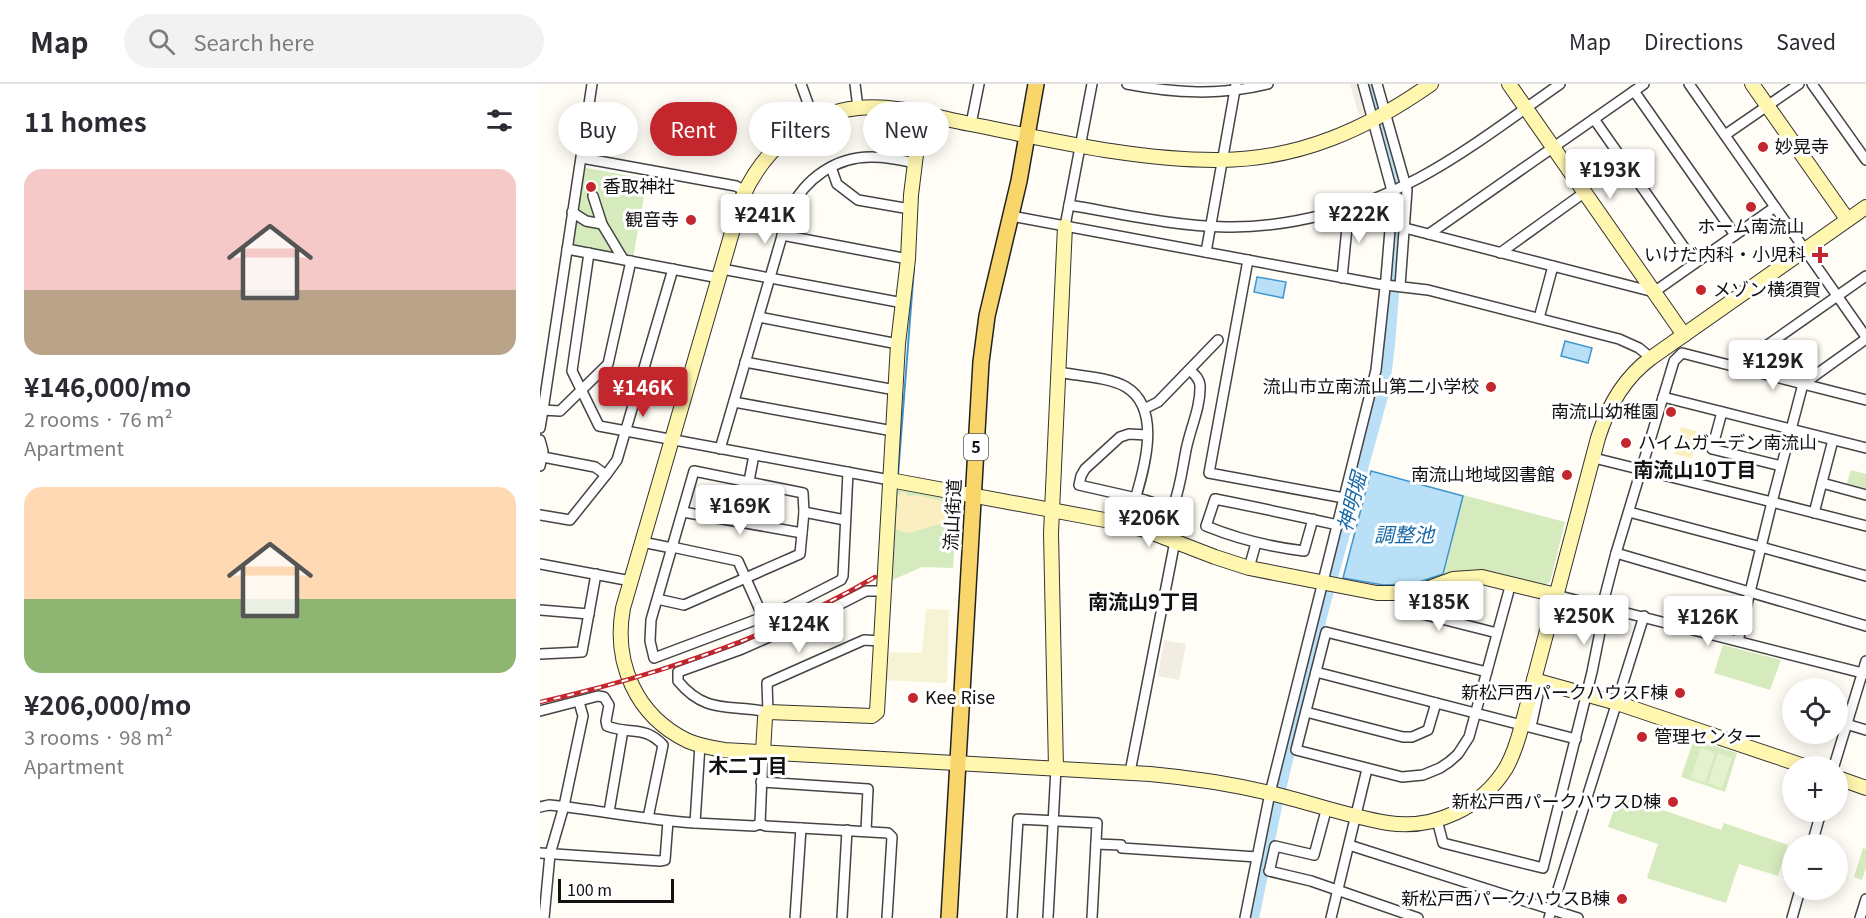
<!DOCTYPE html>
<meta charset="utf-8">
<style>
:root{--surface:#fff;--page:#f2f2f3;--text:#2b2b33;--muted:#7c7c81;--line:#e1e1e2;--accent:#c4262e}
body{margin:0;font-family:Georgia,"Noto Sans JP",serif;background:var(--page);color:var(--text);height:100vh;display:flex;flex-direction:column;font-size:22px;white-space:nowrap}
*{box-sizing:border-box;margin:0}
p{font-size:20px;color:var(--muted)}
.icon{flex:none;width:33px;height:33px;fill:none;stroke:currentColor;stroke-width:2;stroke-linecap:round;stroke-linejoin:round}
.map{position:relative;flex:1;overflow:hidden}
.sheet{display:flex;flex-direction:column;background:var(--surface);width:540px}
.sheet>*{flex:none}
.hud{position:absolute;left:18px;top:18px;width:570px;height:54px;display:flex;gap:12px}
.controls{position:absolute;left:1242px;top:594px;display:grid;gap:12px}
.controls a{display:grid;place-items:center;width:66px;height:66px;border-radius:50%;background:var(--surface);box-shadow:0 3px 15px #0003;font-size:30px}
.scale{position:absolute;left:18px;bottom:15px;width:116px;box-sizing:border-box;padding-left:6px;border:3px solid #111;border-top:0;font-size:16px;line-height:21px;white-space:nowrap;color:#111;-webkit-text-stroke:4px #fff;paint-order:stroke}
.price{position:absolute;translate:-50% -51px;padding:0 14px;border-radius:6px;background:#fff;color:#222;font-size:20px;line-height:39px;filter:drop-shadow(0 2px 3px #0008)}
.price::after{content:'';position:absolute;left:50%;top:36px;width:18px;height:14px;margin-left:-9px;background:inherit;clip-path:polygon(0 0,100% 0,50% 100%)}
.price.active{background:var(--accent);color:#fff}
ul{padding:0;list-style:none}
li{display:grid;align-content:center;gap:12px;height:318px;padding:0 24px}
li span{display:grid;place-items:center;height:186px;border-radius:18px;color:#555}
li>.icon{margin-inline-start:auto}
span .icon{width:108px;height:108px;fill:#fffc;stroke-width:1}
li b{font-size:26px}
h2{display:flex;justify-content:space-between;align-items:center;height:72px;padding:0 24px;font-size:26px}
.chip{padding:0 21px;border-radius:27px;background:var(--surface);box-shadow:0 3px 15px #0003;font-size:21px;line-height:54px}
.chip.active{background:var(--accent);color:#fff}
header{display:flex;align-items:center;gap:36px;box-sizing:border-box;height:84px;padding:0 30px;background:var(--surface);border-bottom:2px solid var(--line)}
header strong{font-size:28px}
nav{display:flex;gap:33px;margin-inline-start:auto;font-size:21px}
.search{width:420px;height:54px;background:var(--page);display:flex;align-items:center;gap:15px;box-sizing:border-box;padding:0 21px;border-radius:33px;color:var(--muted);font-size:22px}
main{display:flex;flex:1;min-height:0}
.map>svg:first-child{display:block}
.farmland{fill:#f6f3d4}
.green{fill:#d5ebbd}
.sand{fill:#fbeec1}
.pitch{fill:#e6f2cf}
.plaza{fill:#f1ede2}
.water{fill:#b9e0f7;stroke:#3f96cf;stroke-width:1.5}
.lines{fill:none;stroke-linecap:round;stroke-linejoin:round}
.stream{stroke:#3f96cf;stroke-width:2}
.river{stroke:#b9e0f7;stroke-width:14}
.street-casing{stroke:#444;stroke-width:12}
.secondary-casing{stroke:#333;stroke-width:16}
.primary-casing{stroke:#222;stroke-width:18}
.street{stroke:#fff;stroke-width:9}
.secondary{stroke:#fff6b0;stroke-width:14}
.primary{stroke:#f9d66b;stroke-width:15}
.rail-casing{stroke:#c4262e;stroke-width:4.5}
.rail{stroke:#fff;stroke-width:2;stroke-dasharray:7;stroke-linecap:butt}
.poi-dot{fill:#c4262e;stroke:#fff;stroke-width:2}
.labels{text-anchor:middle;stroke-width:6;stroke-linejoin:round;paint-order:stroke}
.shield{fill:#fff;stroke:#585858;stroke-width:1.5}
.shield-label{font-size:16px;font-weight:bold;fill:#111}
.poi-label{font-size:18px;fill:#111;stroke:#fff;text-anchor:end}
.street-label{font-size:18px;fill:#111;stroke:#fff}
.neighbourhood-label{font-size:20px;font-weight:bold;fill:#111;stroke:#fff}
.water-label{font-size:20px;font-style:italic;fill:#1768a6;stroke:#fff}
</style>
<header>
<strong>Map</strong>
<div class="search"><svg class="icon" aria-label="search" viewBox="0 0 24 24"><circle cx="10" cy="10" r="6"/><path d="M15 15l6 6"/></svg>Search here</div>
<nav><a>Map</a><a>Directions</a><a>Saved</a></nav>
</header>
<main>
<section class="sheet">
<h2>11 homes<svg class="icon" aria-label="filters" viewBox="0 0 24 24"><path d="M4 7h16M4 17h16"/><circle cx="9" cy="7" r="2"/><circle cx="15" cy="17" r="2"/></svg></h2>
<ul>
<li><span style="background:linear-gradient(#f6c9c9 65%,#b9a48a 0)"><svg class="icon" aria-label="home" viewBox="0 0 24 24"><path d="M3 11l9-7 9 7M6 9v11h12V9"/></svg></span><div><b>¥146,000/mo</b><p>2 rooms · 76 m²</p><p>Apartment</p></div></li>
<li><span style="background:linear-gradient(#ffd9b3 60%,#8fb573 0)"><svg class="icon" aria-label="home" viewBox="0 0 24 24"><path d="M3 11l9-7 9 7M6 9v11h12V9"/></svg></span><div><b>¥206,000/mo</b><p>3 rooms · 98 m²</p><p>Apartment</p></div></li>
</ul>
</section>
<div class="map">
<svg width="1326" height="834" viewBox="0 0 1326 834">
<rect width="100%" height="100%" fill="#fffdf5"/>
<polygon class="farmland" points="386,525 409,526 407,599 343,596 344,568 382,569"/>
<g class="green">
<polygon points="46,84 107,95 93,174 30,162 40,99"/>
<polygon points="1311,386 1326,390 1326,407 1306,402"/>
<polygon points="874,398 1025,438 1010,498 1005,501 956,488 933,486 911,488 872,502 847,503"/>
<polygon points="358,404 418,415 413,484 382,483 348,498 354,406"/>
<polygon points="1183,561 1241,576 1230,606 1174,589"/>
<polygon points="1154,655 1197,669 1185,708 1141,693"/>
<polygon points="1079,711 1181,746 1184,739 1248,761 1238,792 1199,780 1186,819 1107,794 1118,760 1068,743"/>
<polygon points="1323,764 1326,765 1326,784 1322,796 1314,793"/>
</g>
<g class="sand">
<polygon points="1141,343 1159,348 1152,374 1134,370"/>
<path d="M364 407 368 412 377 411 410 419 412 422 411 433C399 444 401 439 388 443 375 447 368 453 355 444V428L359 421 355 414Z"/>
</g>
<g class="pitch">
<polygon points="1161,664 1175,669 1165,699 1151,694"/>
<polygon points="1178,669 1192,674 1182,704 1168,699"/>
</g>
<g class="plaza">
<polygon points="810,0 820,0 827,28 819,32"/>
<polygon points="624,556 646,560 639,596 618,592"/>
</g>
<g class="water">
<polygon points="717,193 746,198 743,214 714,208"/>
<polygon points="1025,257 1052,264 1048,279 1021,272"/>
<polygon points="831,387 923,412 903,490 873,500 843,501 803,494"/>
</g>
<g class="lines">
<polyline class="stream" points="358,391 374,184"/>
<polyline class="river" points="712,834 735,722 782,525 842,309 848,261 860,109 829,0"/>
<g class="street-casing">
<g id="street">
<polyline points="261,0 274,36"/>
<polyline points="315,0 318,24"/>
<path d="M587 0C634 9 680 12 728 0"/>
<polyline points="837,0 867,106 860,202"/>
<polyline points="1149,0 1326,253"/>
<polyline points="1272,0 1326,76"/>
<polyline points="1094,7 1195,151"/>
<polyline points="1054,35 1155,179"/>
<polyline points="431,40 439,0"/>
<polyline points="1185,51 1259,0"/>
<polyline points="42,74 196,102 205,107"/>
<polyline points="291,83 297,100 318,116 370,125"/>
<polyline points="53,112 62,140 83,175"/>
<path d="M529 121C582 130 633 142 687 143 750 144 824 124 879 94 929 67 974 32 1020 0"/>
<polyline points="32,128 46,137 62,140"/>
<polyline points="471,132 837,200 888,206 1079,255 1099,264 1111,274"/>
<polyline points="525,142 552,0"/>
<polyline points="865,144 1114,208 1235,123"/>
<polyline points="889,150 1104,0"/>
<polyline points="242,151 368,175"/>
<polyline points="27,165 179,194"/>
<polyline points="666,168 696,0"/>
<polyline points="49,169 32,287 59,342 350,396"/>
<polyline points="960,169 1045,108"/>
<polyline points="708,176 669,389 804,414"/>
<polyline points="182,185 363,219"/>
<polyline points="802,194 809,123"/>
<polyline points="219,233 358,260"/>
<polyline points="999,234 1013,182"/>
<polyline points="205,278 355,306"/>
<polyline points="1196,283 1326,192"/>
<path d="M518 288C538 292 569 293 586 303 628 328 598 405 587 441"/>
<polyline points="1123,313 1326,364"/>
<polyline points="194,318 353,347"/>
<polyline points="604,325 618,318 678,256"/>
<polyline points="3,326 52,0"/>
<polyline points="1182,328 1172,365 1241,382"/>
<polyline points="0,344 3,326 20,327 68,280 91,177"/>
<path d="M607 351 589 350 580 353 545 385 541 392 539 401 605 416 632 425C640 406 642 386 646 366 650 345 661 323 660 301 659 294 655 291 650 286"/>
<polyline points="0,356 3,367 0,382"/>
<path d="M180 365 249 128C264 95 296 72 333 73 347 73 361 76 375 79"/>
<polyline points="3,373 55,383 66,391 77,376 133,185"/>
<polyline points="1054,374 1232,418 1263,300 1326,255"/>
<polyline points="209,397 214,371"/>
<polyline points="1282,399 1326,411"/>
<polyline points="143,428 262,449"/>
<polyline points="264,428 305,436"/>
<polyline points="1089,428 1221,463 1232,418 1326,442"/>
<polyline points="1274,429 1293,356"/>
<polyline points="0,431 30,436 66,391"/>
<path d="M773 435 764 467C730 463 698 455 666 442L675 415C716 423 757 432 798 441"/>
<polyline points="102,458 132,464"/>
<polyline points="132,463 198,477 223,533 248,523 301,496 303,492 308,388"/>
<polyline points="1076,469 1326,542"/>
<polyline points="0,480 91,497"/>
<polyline points="709,484 716,459"/>
<polyline points="878,508 882,530 957,549"/>
<polyline points="1016,511 1326,590"/>
<polyline points="117,515 144,521 260,470 264,428 263,409 154,387 111,536 110,557 114,574 223,533"/>
<polyline points="0,526 49,530"/>
<path d="M341 557 324 556 227 599 228 628C190 620 166 631 138 597V588L202 565 279 531 326 507H344"/>
<polyline points="1198,557 1221,463 1326,492"/>
<polyline points="0,570 42,568 56,490"/>
<polyline points="776,588 1036,655"/>
<polyline points="947,588 786,548 756,666 862,693 883,691 900,684 909,678 918,670 929,653 971,499"/>
<path d="M0 627 58 612 64 613 69 621 66 637 67 642C91 651 104 641 123 661L108 734"/>
<polyline points="766,628 863,653 872,653 888,646 896,619"/>
<polyline points="992,638 999,606"/>
<polyline points="1306,640 1326,646"/>
<polyline points="160,661 155,739 214,742 220,740"/>
<polyline points="223,668 220,740 226,742 348,749 352,753 347,834"/>
<polyline points="1294,682 1326,577"/>
<polyline points="590,688 635,457"/>
<polyline points="221,698 328,705 326,747"/>
<path d="M0 723 9 721C58 726 106 736 155 739"/>
<polyline points="69,728 83,646"/>
<polyline points="897,736 903,759 1003,784 1052,588 1060,548 1062,523 1076,469 1134,277 1142,269 1326,316"/>
<polyline points="556,760 581,761 582,764 717,773"/>
<polyline points="1272,760 1281,728"/>
<polyline points="809,761 1038,834"/>
<polyline points="0,769 120,777 125,776 128,737"/>
<polyline points="730,784 735,762 774,771 787,723"/>
<polyline points="729,787 771,797 878,834"/>
<polyline points="4,834 10,770 24,722 43,632 39,618"/>
<polyline points="255,834 261,744"/>
<polyline points="302,834 307,746"/>
<polyline points="472,834 478,735 557,739 552,834"/>
<polyline points="508,834 516,684"/>
<polyline points="705,834 730,709 836,286 846,194 852,122 852,107 823,0"/>
<polyline points="791,834 827,685"/>
<polyline points="1009,834 1104,532"/>
<polyline points="1252,834 1260,806"/>
<polyline points="1320,834 1326,815"/>
</g>
</g>
<g class="secondary-casing">
<g id="secondary">
<path d="M891 0C827 45 760 75 681 76 598 77 511 56 430 40 394 33 355 20 318 24 265 29 223 66 202 114L83 524C73 579 96 632 148 657 160 662 172 664 184 666L610 690C654 694 699 701 742 712 777 721 812 733 848 739 895 746 942 723 966 684 974 670 978 656 982 641L1058 354C1068 322 1084 294 1111 274L1326 123"/>
<polyline points="969,0 1144,251"/>
<polyline points="1212,0 1307,135"/>
<polyline points="350,396 570,437 605,446 675,473 709,484 837,509 866,509 878,508 913,495 942,493 1016,511"/>
<polyline points="994,596 1077,619 1264,682"/>
<polyline points="223,668 225,634 228,628 332,632 337,628 358,260 368,175 371,111 381,30"/>
<polyline points="516,684 511,449 525,142"/>
<polyline points="1298,694 1326,704"/>
</g>
</g>
<g class="primary-casing">
<polyline id="primary" points="409,834 441,278 447,232 479,97 496,0"/>
</g>
<use href="#street" class="street"/>
<use href="#secondary" class="secondary"/>
<use href="#primary" class="primary"/>
<g class="rail-casing">
<path id="rail" d="M0 618C116 592 232 553 335 493"/>
</g>
<use href="#rail" class="rail"/>
</g>
<g class="poi-dot">
<circle cx="1223" cy="63" r="6"/>
<circle cx="51" cy="103" r="6"/>
<circle cx="1211" cy="123" r="6"/>
<circle cx="151" cy="136" r="6"/>
<path d="M1277 162h6v6h6v6h-6v6h-6v-6h-6v-6h6z"/>
<circle cx="1161" cy="206" r="6"/>
<circle cx="951" cy="303" r="6"/>
<circle cx="1131" cy="328" r="6"/>
<circle cx="1086" cy="359" r="6"/>
<circle cx="1027" cy="391" r="6"/>
<circle cx="1140" cy="609" r="6"/>
<circle cx="373" cy="614" r="6"/>
<circle cx="1102" cy="653" r="6"/>
<circle cx="1133" cy="718" r="6"/>
<circle cx="1082" cy="815" r="6"/>
</g>
<g class="labels">
<rect class="shield" x="424" y="350" width="24" height="26" rx="4.5"/>
<g class="shield-label">
<text x="436" y="369">5</text>
</g>
<g class="poi-label">
<text x="1235" y="69" text-anchor="start">妙晃寺</text>
<text x="63" y="109" text-anchor="start">香取神社</text>
<text x="139" y="142">観音寺</text>
<text x="1211" y="149" text-anchor="middle">ホーム南流山</text>
<text x="1266" y="177">いけだ内科・小児科</text>
<text x="1173" y="212" text-anchor="start">メゾン横須賀</text>
<text x="939" y="309">流山市立南流山第二小学校</text>
<text x="1119" y="334">南流山幼稚園</text>
<text x="1098" y="365" text-anchor="start">ハイムガーデン南流山</text>
<text x="1015" y="397">南流山地域図書館</text>
<text x="1128" y="615">新松戸西パークハウスF棟</text>
<text x="385" y="620" text-anchor="start">Kee Rise</text>
<text x="1114" y="659" text-anchor="start">管理センター</text>
<text x="1121" y="724">新松戸西パークハウスD棟</text>
<text x="1070" y="821">新松戸西パークハウスB棟</text>
</g>
<g class="street-label">
<text transform="translate(413 431) rotate(-87)" y="6">流山街道</text>
</g>
<g class="neighbourhood-label">
<text x="1155" y="393">南流山10丁目</text>
<text x="604" y="525">南流山9丁目</text>
<text x="208" y="689">木二丁目</text>
</g>
<g class="water-label">
<text transform="translate(812 418) rotate(-75)" y="7">神明堀</text>
<text x="864" y="458">調整池</text>
</g>
</g>
</svg>
<div class="controls">
<a><svg class="icon" aria-label="locate" viewBox="0 0 24 24"><circle cx="12" cy="12" r="6"/><path d="M12 2v4M12 18v4M2 12h4M18 12h4"/></svg></a>
<a>+</a>
<a>−</a>
</div>
<div class="scale">100 m</div>
<b class="price" style="left:1070px;top:116px">¥193K</b>
<b class="price" style="left:819px;top:160px">¥222K</b>
<b class="price" style="left:225px;top:161px">¥241K</b>
<b class="price" style="left:1233px;top:307px">¥129K</b>
<b class="price active" style="left:103px;top:334px">¥146K</b>
<b class="price" style="left:200px;top:452px">¥169K</b>
<b class="price" style="left:609px;top:464px">¥206K</b>
<b class="price" style="left:899px;top:548px">¥185K</b>
<b class="price" style="left:1044px;top:562px">¥250K</b>
<b class="price" style="left:1168px;top:563px">¥126K</b>
<b class="price" style="left:259px;top:570px">¥124K</b>
<div class="hud">
<a class="chip">Buy</a>
<a class="chip active">Rent</a>
<a class="chip">Filters</a>
<a class="chip">New</a>
</div>
</div>
</main>
